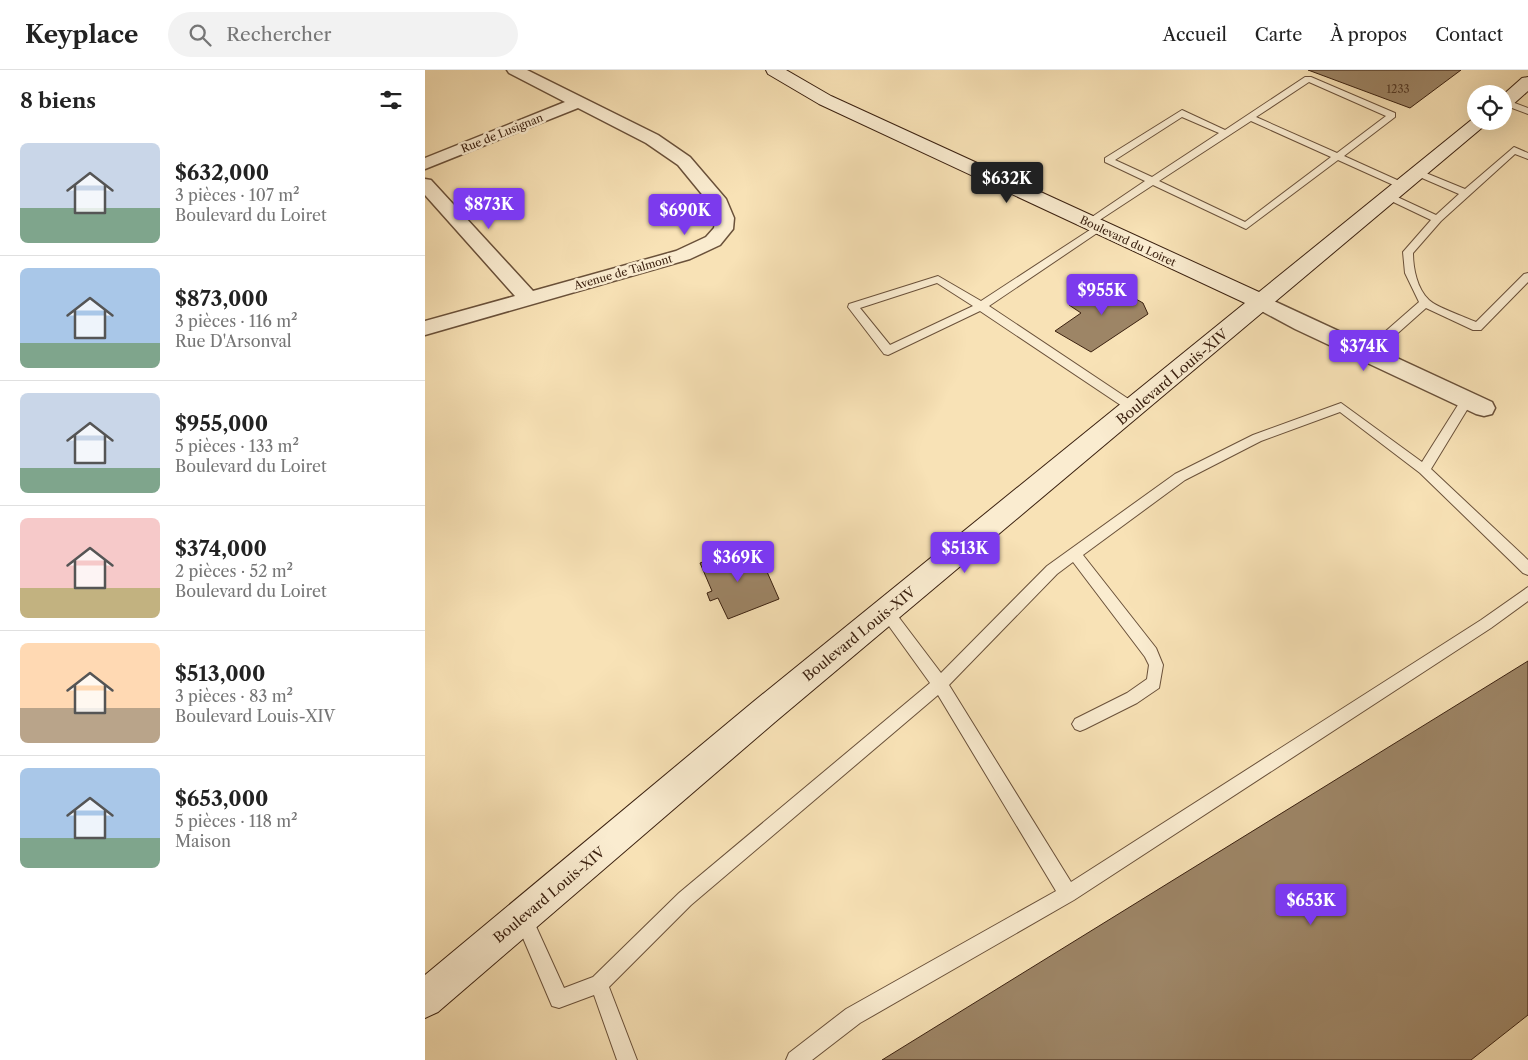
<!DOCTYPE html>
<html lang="fr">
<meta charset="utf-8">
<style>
:root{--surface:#fff;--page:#f2f2f2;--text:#222;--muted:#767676;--line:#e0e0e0;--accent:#7c3aed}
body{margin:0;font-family:"Libre Caslon Text",serif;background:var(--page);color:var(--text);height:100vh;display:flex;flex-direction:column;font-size:19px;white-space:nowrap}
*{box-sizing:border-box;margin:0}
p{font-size:16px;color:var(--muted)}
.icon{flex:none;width:28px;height:28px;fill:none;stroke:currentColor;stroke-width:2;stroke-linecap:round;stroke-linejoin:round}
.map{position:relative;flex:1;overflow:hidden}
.drawer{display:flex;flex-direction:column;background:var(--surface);width:425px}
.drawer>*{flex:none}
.controls{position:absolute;left:1042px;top:15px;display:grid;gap:10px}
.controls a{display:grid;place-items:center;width:45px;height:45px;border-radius:50%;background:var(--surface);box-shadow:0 5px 20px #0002;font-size:25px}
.price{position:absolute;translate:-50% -42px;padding:0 11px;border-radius:5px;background:var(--accent);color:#fff;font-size:16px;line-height:32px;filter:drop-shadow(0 1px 2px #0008)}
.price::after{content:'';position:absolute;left:50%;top:30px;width:15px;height:11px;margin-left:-8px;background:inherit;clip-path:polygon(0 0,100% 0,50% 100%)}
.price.active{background:#222;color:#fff}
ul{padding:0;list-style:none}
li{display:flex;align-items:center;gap:15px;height:125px;padding:0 20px}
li+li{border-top:1px solid var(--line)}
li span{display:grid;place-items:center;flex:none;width:140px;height:100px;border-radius:8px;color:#555}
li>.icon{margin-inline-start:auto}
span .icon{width:60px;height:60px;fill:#fffc;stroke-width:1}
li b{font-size:21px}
h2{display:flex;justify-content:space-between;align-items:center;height:60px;padding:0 20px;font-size:21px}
header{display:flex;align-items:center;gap:30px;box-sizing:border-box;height:70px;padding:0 25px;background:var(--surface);border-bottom:1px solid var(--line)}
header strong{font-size:24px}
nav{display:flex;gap:28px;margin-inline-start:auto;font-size:18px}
.search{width:350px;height:45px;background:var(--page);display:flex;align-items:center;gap:12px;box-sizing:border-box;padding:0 18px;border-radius:28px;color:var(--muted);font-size:19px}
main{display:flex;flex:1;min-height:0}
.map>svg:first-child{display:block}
.building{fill:#9d8566;stroke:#3b2110}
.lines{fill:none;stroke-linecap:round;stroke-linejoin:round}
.lane-casing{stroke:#6a513a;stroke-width:2}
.street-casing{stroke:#6a513a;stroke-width:3}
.secondary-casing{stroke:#3b2110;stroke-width:2}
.lane{fill:#faecd0;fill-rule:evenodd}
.street{fill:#faecd0;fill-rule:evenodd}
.secondary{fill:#faecd0;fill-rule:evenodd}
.labels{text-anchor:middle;stroke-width:5;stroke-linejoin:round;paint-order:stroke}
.number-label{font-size:11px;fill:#543a26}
.far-street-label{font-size:11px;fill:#3b2110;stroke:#faecd0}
.street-label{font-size:14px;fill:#3b2110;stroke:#faecd0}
</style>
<header>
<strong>Keyplace</strong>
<div class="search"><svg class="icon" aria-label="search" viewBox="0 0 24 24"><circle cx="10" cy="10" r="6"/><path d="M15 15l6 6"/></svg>Rechercher</div>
<nav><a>Accueil</a><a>Carte</a><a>À propos</a><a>Contact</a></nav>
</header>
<main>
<section class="drawer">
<h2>8 biens<svg class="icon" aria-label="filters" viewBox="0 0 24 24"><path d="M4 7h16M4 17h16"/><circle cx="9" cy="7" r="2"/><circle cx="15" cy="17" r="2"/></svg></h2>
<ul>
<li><span style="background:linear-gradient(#c9d6e8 65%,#7fa58c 0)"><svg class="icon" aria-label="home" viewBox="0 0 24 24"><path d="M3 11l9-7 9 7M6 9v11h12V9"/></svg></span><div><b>$632,000</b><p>3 pièces · 107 m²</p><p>Boulevard du Loiret</p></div></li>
<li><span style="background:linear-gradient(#a9c7e8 75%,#7fa58c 0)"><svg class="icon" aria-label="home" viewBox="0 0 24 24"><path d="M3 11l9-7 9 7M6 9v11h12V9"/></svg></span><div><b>$873,000</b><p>3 pièces · 116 m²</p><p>Rue D'Arsonval</p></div></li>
<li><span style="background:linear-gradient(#c9d6e8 75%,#7fa58c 0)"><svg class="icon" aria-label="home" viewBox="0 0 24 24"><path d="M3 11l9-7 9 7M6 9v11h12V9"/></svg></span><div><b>$955,000</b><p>5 pièces · 133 m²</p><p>Boulevard du Loiret</p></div></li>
<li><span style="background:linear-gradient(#f6c9c9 70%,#c2b280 0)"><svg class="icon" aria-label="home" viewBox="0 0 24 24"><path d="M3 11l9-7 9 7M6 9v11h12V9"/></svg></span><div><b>$374,000</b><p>2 pièces · 52 m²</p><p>Boulevard du Loiret</p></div></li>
<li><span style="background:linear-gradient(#ffd9b3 65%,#b9a48a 0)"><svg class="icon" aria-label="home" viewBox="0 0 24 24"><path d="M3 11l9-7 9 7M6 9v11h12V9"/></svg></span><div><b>$513,000</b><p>3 pièces · 83 m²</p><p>Boulevard Louis-XIV</p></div></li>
<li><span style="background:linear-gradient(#a9c7e8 70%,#7fa58c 0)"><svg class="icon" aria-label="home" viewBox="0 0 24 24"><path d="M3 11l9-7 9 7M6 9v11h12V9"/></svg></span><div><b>$653,000</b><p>5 pièces · 118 m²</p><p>Maison</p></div></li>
</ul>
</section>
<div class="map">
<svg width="1103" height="990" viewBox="0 0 1103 990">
<rect width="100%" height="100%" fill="#f8e2b6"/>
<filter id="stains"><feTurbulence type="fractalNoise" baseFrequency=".004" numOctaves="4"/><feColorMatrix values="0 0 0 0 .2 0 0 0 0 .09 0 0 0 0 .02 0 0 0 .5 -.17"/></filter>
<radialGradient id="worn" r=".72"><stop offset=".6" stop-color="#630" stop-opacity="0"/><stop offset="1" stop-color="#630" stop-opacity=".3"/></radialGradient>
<g class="building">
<polygon points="883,0 1036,0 985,38"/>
<polygon points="679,211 718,233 723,244 666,282 630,261 656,243 644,235"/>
<polygon points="319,476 329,499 339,495 354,529 303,549 293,528 285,531 282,523 287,521 275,493"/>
<polygon points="1103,591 1103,945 1046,990 457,990"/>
</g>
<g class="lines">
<g class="lane-casing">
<g id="lane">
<path d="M880 7H886L970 43V47L919 86 981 114V118H975L913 90 821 159 728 115 667 155 663 156 658 153 720 111 680 92V88L757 40 800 60ZM884 12 961 46 912 83 831 47ZM757 47 794 63 727 107 690 90ZM826 51 906 87 820 152 734 111Z"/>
<polygon points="1079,29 1103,38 1103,44 1079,35"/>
<path d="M1089 77 1103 83V89L1090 84 1016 151 988 183C988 198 992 219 1004 230 1011 237 1040 247 1051 252L1099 204 1103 203V212L1056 260H1048L1001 238 946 287H938L936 284 938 281 994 232 980 203 978 182 1006 150 962 129V125H968L1011 145 1034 124 990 105V101H996L1040 119Z"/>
<path d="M674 154 679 157 678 159 564 236 714 336 716 339 714 342H706L555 241 463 285 459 284 423 237 424 234 513 206 556 231ZM512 213 548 236 465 275 435 238Z"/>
<polygon points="1042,326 1048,330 1006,399 1103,490 1103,505 1098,503 995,403 915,342 836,371 760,410 658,485 731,578 738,595 734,618 712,633 660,659 655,661 650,659 647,654 650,649 702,623 722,609 724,595 720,587 648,492 632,504 524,615 646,812 1056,550 1103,517 1103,531 1066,558 649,830 435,953 387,990 361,990 364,983 421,939 631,821 513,625 266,835 184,917 212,990 192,990 169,925 134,938 127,936 89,847 92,841 98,838 104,841 139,918 168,907 254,823 505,613 456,545 454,541 456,537 461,535 466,537 516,603 622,496 750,404 828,365 916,333 997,392 1038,327"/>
</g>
</g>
<g class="street-casing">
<g id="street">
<polygon points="82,0 102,0 233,65 265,87 301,129 309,148 308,159 295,175 265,189 0,265 0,251 90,226 0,125 0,109 6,110 108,221 251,181 281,167 289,158 291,148 285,134 253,95 221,73 153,38 0,99 0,88 140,32 84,3"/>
<polygon points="836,225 1067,332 1070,338 1067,344 1059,346 1051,344 870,259 829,237 826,232 829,227"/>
</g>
</g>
<g class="secondary-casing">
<g id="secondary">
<polygon points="341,0 361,0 406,26 834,222 1050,47 1051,47 1051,51 1065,51 350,652 13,942 0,948 0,905 328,632 820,233 394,34 343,4"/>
<polygon points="1103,7 1103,21 1085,37 1079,38 1079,24 1097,8"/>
</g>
</g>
<use href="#lane" class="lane"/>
<use href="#street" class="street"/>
<use href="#secondary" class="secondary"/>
</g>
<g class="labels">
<g class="number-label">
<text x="973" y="23">1233</text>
</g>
<g class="far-street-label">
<text transform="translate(77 63) rotate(-22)" y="4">Rue de Lusignan</text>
<text transform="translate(703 171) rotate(25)" y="4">Boulevard du Loiret</text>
<text transform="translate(198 202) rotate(-16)" y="4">Avenue de Talmont</text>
</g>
<g class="street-label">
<text transform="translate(747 307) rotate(-40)" y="5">Boulevard Louis-XIV</text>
<text transform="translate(434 564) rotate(-39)" y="5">Boulevard Louis-XIV</text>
<text transform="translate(124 825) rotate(-40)" y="5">Boulevard Louis-XIV</text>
</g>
</g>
<rect width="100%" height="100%" filter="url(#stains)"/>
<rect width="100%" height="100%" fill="url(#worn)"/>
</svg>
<div class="controls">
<a><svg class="icon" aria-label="locate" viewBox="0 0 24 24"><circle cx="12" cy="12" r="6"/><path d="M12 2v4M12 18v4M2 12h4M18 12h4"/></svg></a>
</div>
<b class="price active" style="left:582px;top:134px">$632K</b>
<b class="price" style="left:64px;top:160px">$873K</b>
<b class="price" style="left:260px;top:166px">$690K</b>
<b class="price" style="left:677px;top:246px">$955K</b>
<b class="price" style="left:939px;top:302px">$374K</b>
<b class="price" style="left:540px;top:504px">$513K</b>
<b class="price" style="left:313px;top:513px">$369K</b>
<b class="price" style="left:886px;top:856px">$653K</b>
</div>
</main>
